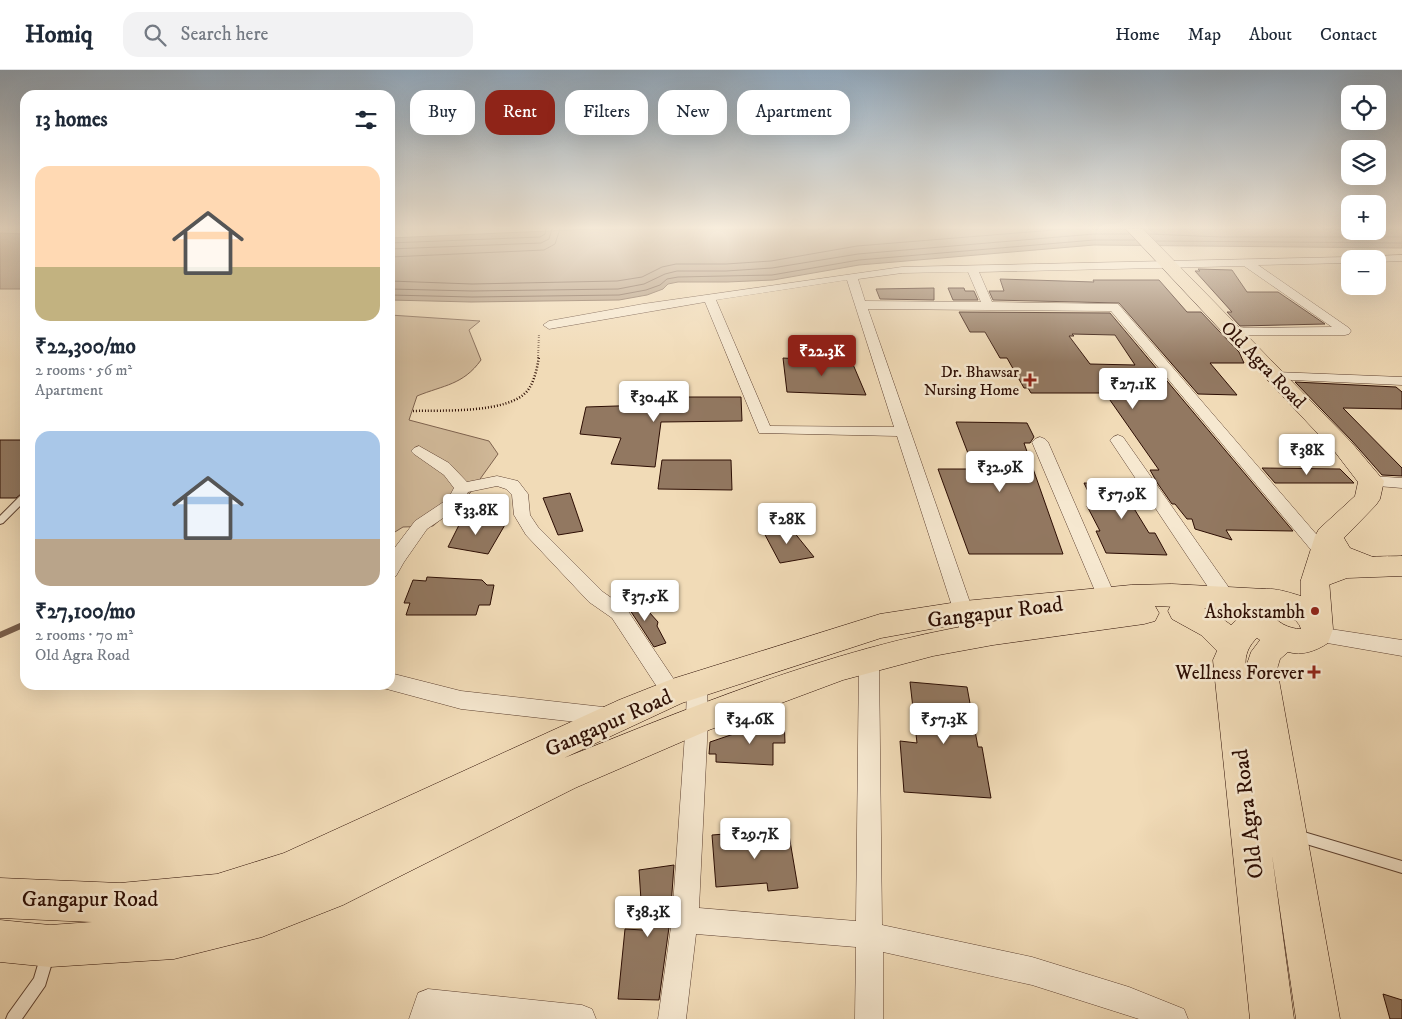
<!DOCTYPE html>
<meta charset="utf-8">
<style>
:root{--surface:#fff;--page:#f2f2f3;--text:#1f2937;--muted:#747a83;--line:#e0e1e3;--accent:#8f2418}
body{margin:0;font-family:"IM FELL DW Pica",serif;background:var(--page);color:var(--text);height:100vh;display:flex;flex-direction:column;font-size:19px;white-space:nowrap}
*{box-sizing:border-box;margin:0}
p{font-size:16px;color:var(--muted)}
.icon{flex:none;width:28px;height:28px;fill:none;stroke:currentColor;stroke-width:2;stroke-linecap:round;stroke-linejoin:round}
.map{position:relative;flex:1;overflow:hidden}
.drawer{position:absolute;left:20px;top:20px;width:375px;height:600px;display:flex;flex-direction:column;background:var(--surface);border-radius:15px;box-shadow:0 5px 20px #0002}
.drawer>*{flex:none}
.guide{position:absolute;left:410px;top:20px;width:475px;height:45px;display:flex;gap:10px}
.fabs{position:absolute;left:1341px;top:15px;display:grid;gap:10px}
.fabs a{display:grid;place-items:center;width:45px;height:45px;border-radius:10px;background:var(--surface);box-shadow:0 5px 20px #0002;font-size:25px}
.price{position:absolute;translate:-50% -42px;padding:0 11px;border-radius:5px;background:#fff;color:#222;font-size:16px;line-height:32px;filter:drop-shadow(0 1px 2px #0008)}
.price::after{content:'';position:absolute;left:50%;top:30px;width:15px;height:11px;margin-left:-8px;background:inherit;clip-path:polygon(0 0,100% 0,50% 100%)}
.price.active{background:var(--accent);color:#fff}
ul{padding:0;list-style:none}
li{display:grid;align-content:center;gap:10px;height:265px;padding:0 15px}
li span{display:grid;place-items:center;height:155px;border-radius:15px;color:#555}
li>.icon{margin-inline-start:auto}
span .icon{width:90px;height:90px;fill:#fffc;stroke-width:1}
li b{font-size:21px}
h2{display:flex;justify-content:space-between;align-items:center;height:60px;padding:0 15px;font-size:21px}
.pill{padding:0 18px;border-radius:15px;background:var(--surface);box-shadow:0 5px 20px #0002;font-size:18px;line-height:45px}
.pill.active{background:var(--accent);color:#fff}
header{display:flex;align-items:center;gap:30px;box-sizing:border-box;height:70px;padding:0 25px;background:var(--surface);border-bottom:1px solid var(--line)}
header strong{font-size:24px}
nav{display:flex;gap:28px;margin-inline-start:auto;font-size:18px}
.search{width:350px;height:45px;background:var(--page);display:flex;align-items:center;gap:12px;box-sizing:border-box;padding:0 18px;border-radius:15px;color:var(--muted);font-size:19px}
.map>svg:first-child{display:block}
.green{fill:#d0b898;stroke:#7e624e}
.water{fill:#ae957a;stroke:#7a5f4a}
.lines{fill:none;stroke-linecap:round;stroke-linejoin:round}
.shore{stroke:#6d513e;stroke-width:1}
.stream{stroke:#7a5f4a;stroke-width:6}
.building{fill:#927861;stroke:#2c0d03;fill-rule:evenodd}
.lane-casing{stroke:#5d4030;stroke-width:2}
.street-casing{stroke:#5d4030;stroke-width:1}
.primary-casing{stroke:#2c0d03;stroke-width:1}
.highway-casing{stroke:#2c0d03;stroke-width:1}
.path-far1{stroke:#2c0d03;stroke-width:2;stroke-dasharray:0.5 2;stroke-linecap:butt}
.path{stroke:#2c0d03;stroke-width:2.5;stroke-dasharray:1 2;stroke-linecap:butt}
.lane{fill:#f6e8d0;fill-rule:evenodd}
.street{fill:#f6e8d0;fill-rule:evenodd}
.primary{fill:#f1dbb7;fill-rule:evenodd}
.highway{fill:#f1dbb7;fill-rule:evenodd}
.poi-dot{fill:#8f2418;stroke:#f6e8d0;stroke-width:2}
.labels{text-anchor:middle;stroke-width:5;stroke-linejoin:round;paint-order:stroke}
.far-poi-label{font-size:16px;fill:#2c0d03;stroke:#f6e8d0;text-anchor:end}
.street-label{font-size:19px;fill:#2c0d03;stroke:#f6e8d0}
.poi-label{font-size:19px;fill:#2c0d03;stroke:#f6e8d0;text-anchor:end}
.near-street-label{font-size:22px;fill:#2c0d03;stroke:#f6e8d0}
</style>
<header>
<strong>Homiq</strong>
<div class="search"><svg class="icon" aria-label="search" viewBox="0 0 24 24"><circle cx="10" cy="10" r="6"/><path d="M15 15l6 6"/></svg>Search here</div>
<nav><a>Home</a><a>Map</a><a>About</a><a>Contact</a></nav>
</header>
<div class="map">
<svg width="1402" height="949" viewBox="0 0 1402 949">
<rect width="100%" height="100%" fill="#f1dbb7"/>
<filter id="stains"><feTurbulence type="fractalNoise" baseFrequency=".004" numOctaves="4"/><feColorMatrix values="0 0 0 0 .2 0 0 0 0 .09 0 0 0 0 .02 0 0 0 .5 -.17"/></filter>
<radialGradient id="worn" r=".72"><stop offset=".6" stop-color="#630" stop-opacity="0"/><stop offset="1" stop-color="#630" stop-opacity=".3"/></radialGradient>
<path class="green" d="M390 245 480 251 469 260 481 290C463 315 444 315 417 326L409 350 489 371 498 384 470 423 433 456 403 457 390 465Z"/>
<g class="water">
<polygon points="592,159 1350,159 1350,161 1402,159 1402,178 1094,175 859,195 773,210 727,212 678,212 668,214 663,219 647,225 619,230 471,232 390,230 390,168"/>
<polygon points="0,163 25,164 25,219 0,219"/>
</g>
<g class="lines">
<g class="shore">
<polyline points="1150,164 1221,167 1402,167"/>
<polyline points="1156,171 1402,173"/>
<polyline points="390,173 540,167 545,164 546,159"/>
<polyline points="390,179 541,173 549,169 552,159"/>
<polyline points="390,187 544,180 555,174 560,159"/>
<polyline points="390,211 472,214 617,211 642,207 662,197 676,194 726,194 771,191 857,176 1066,159"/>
<polyline points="390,219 472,221 618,219 644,214 665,204 677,201 726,201 772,198 858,184 1094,164 1129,164"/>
<polyline points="390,225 472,227 619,225 646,220 660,215 667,209 678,207 772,205 859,190 1094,170 1135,170"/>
</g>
<polyline class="stream" points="0,565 25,554"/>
</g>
<g class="building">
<polygon points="1198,199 1232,200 1247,222 1278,222 1325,254 1240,256 1227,242 1232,242 1195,201 1200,201"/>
<polygon points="1000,209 1094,212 1093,210 1159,210 1187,242 1201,242 1239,282 1244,293 1210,293 1237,325 1198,324 1119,233 993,230 989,221 1004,221"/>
<polygon points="934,218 934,230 880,229 876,219"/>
<polygon points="948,218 964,218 965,221 974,221 978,230 953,230"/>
<path d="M959 242 1110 243 1293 461 1226 460 1232 470 1195 459 1192 449H1187L1175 434H1172L1158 414 1150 400H1159L1105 323H1031L1028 318H1024L1007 288H1000L985 262H970ZM1072 264 1115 265 1135 295 1090 294 1069 266H1074Z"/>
<polygon points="783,288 852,292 866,325 787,322"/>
<polygon points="1295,312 1396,317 1402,322 1402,339 1343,338 1402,398 1402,406 1382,405 1352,371"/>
<polygon points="647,327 741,327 742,351 661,352 655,397 611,394 621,368 580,364 586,337 647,335"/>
<polygon points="956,352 1027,353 1034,367 1030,373 1024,373 1063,484 969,484 938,399 974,399"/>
<polygon points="0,370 25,370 25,421 16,428 0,428"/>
<polygon points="662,390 731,390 732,420 658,419"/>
<polygon points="1262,398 1340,399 1354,413 1275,413"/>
<polygon points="1084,413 1138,415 1150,433 1130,432 1149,463 1155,463 1167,485 1106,483 1096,461 1100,461 1087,436 1095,436"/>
<polygon points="570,423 583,461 558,465 543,428"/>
<polygon points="461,451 506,453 488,484 448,477"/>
<polygon points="789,456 814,487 780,493 763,461"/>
<polygon points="427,507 482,510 487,515 494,515 490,535 479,535 476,545 406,545 410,533 404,533 413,510 426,511"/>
<polygon points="626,526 649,542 658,552 657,556 666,573 654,577 628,537 619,531"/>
<polygon points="910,612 967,617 978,677 982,677 991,728 904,722 900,671 917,673"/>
<polygon points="784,647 785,673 773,673 773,695 716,692 716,684 709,684 710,672"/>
<polygon points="788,759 798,818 768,821 767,813 716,817 712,765"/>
<polygon points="674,795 670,850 659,930 618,929 625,859 643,860 639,800"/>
<polygon points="1383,924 1402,930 1402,949 1390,949"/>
</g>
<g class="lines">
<g class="lane-casing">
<g id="lane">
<polygon points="25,423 25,431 3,453 0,454 0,446 22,424"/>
<polygon points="1297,760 1402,791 1402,803 1293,770 1291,766 1293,762"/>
<polygon points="47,879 52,881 54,886 45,916 22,949 6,949 8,944 34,908 42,881"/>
</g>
</g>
<g class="street-casing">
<g id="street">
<polygon points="1402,185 1402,191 1378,192 1378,189 1373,189 1378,186"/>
<path d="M1350 187 1355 189H1350V193L1258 195 1349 258 1351 261 1349 264 1345 265H1229L1227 262 1233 258 1332 257 1244 196 979 202 992 232 1118 234 1329 479 1332 483 1329 487 1323 489 1317 487 1111 241 868 239 982 567 979 572 972 575 965 572 962 567 897 366 759 363 705 232 549 259 543 255 549 251 643 234 902 197ZM968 202 981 232 865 231 858 209 902 203ZM847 210 894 357 770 356 716 230Z"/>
<polygon points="1275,302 1402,307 1402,315 1270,309 1268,306"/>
<polygon points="1118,365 1123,367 1232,522 1234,527 1232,532 1225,534 1218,532 1110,370 1113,367"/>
<polygon points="1040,367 1045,369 1048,372 1116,528 1114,533 1107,535 1100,533 1098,528 1032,372 1035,369"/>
<polygon points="419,376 449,393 467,412 497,406 518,411 528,424 530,445 538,457 603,522 626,538 679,617 682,623 679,629 672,632 665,629 612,548 589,532 526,465 514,445 512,425 506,419 497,416 468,422 461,436 427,459 404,492 396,506 390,508 390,484 415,451 448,429 454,418 444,405 414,384 411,381 414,378"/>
<polygon points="1371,406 1402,408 1402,418 1365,415 1363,411 1365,407"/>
<polygon points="1317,557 1402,570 1402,586 1310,570 1307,565 1310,560"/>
<polygon points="869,582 876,584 879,590 882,855 1032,887 1129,917 1184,939 1188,949 1139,949 1032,915 883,882 883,949 855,949 856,877 696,864 686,949 658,949 672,850 686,650 687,616 690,610 697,607 704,610 707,616 708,650 699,838 856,851 859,590 862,584"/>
<polygon points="390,603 461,621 612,638 620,640 623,647 620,654 612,656 461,639 383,618 381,615 390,615"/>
<polygon points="428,919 582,935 592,939 596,949 409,949 418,923"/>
</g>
</g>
<g class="primary-casing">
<g id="primary">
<path d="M1402 486V506L1347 508 1315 520 1305 517 1301 510C1315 484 1375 487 1402 486Z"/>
<path d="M1172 514 1265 519 1275 522 1280 530 1275 538 1265 541 1155 536 1159 543 1155 551 1144 554 993 575 933 586 843 610 709 660 575 718 343 835 262 867 174 889 50 897 0 892V850L50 855 92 852 0 848V808L120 813 217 804 284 783 619 630 672 609 880 544 964 531 1131 515ZM1011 549C855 569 709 630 564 688L682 633 881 568 964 553Z"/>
</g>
</g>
<g class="highway-casing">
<path id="highway" d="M1126 159H1143L1351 372 1384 411 1380 429 1376 435 1344 468 1350 478 1378 489 1382 496 1378 503 1368 506 1334 494 1329 510 1333 559 1328 573C1316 581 1302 586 1288 582L1280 589 1277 599 1340 949H1296L1272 785 1294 949H1250L1213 590 1217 581 1201 565 1172 549 1168 541 1172 533 1183 530 1194 533 1216 544 1231 555 1241 546 1239 543C1242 538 1244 530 1248 526 1261 512 1287 522 1301 526V510L1315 466 1319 459 1355 426 1358 412 1335 382ZM1270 541C1281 542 1298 547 1301 559 1289 559 1275 552 1270 541ZM1257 568 1260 570 1251 582 1246 597C1244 586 1249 575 1257 568Z"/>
</g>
<polyline class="path-far1" points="538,288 539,263"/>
<path class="path" d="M413 341C441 340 510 344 528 320 535 310 537 298 539 287"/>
<use href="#lane" class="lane"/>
<use href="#street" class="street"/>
<use href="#primary" class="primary"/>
<use href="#highway" class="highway"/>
</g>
<linearGradient id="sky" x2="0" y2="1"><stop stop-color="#91a8bc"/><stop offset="0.54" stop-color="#f9efdf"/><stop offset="1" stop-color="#f9efdf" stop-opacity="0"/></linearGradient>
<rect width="1402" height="292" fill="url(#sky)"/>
<g class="poi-dot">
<path d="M1027.5 302.5h5v5h5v5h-5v5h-5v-5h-5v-5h5z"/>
<circle cx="1315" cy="541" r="5"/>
<path d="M1311.5 594.5h5v5h5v5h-5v5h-5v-5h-5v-5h5z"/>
</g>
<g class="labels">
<g class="far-poi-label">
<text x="1019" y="307">Dr. Bhawsar<tspan x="1019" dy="18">Nursing Home</tspan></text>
</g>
<g class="street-label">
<text transform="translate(1264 294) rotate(46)" y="7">Old Agra Road</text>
</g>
<g class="poi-label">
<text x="1305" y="548">Ashokstambh</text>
<text x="1304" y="609">Wellness Forever</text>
</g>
<g class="near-street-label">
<text transform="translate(995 541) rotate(-7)" y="8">Gangapur Road</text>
<text transform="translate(608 652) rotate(-24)" y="8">Gangapur Road</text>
<text transform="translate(1247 744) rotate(-97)" y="8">Old Agra Road</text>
<text x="90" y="836">Gangapur Road</text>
</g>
</g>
<rect width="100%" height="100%" filter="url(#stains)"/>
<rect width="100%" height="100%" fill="url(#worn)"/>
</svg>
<div class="fabs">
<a><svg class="icon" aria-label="locate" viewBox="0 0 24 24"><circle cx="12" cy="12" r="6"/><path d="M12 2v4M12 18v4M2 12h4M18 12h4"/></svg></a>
<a><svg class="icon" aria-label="layers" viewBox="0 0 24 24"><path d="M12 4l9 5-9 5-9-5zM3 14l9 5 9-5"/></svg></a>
<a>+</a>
<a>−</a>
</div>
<b class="price active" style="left:822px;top:307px">₹22.3K</b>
<b class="price" style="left:1133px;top:340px">₹27.1K</b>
<b class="price" style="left:654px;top:353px">₹30.4K</b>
<b class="price" style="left:1307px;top:406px">₹38K</b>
<b class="price" style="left:1000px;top:423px">₹32.9K</b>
<b class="price" style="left:1122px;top:450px">₹57.9K</b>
<b class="price" style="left:476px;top:466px">₹33.8K</b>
<b class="price" style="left:787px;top:475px">₹28K</b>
<b class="price" style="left:645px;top:552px">₹37.5K</b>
<b class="price" style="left:750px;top:675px">₹34.6K</b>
<b class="price" style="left:944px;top:675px">₹57.3K</b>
<b class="price" style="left:755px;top:790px">₹29.7K</b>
<b class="price" style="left:648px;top:868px">₹38.3K</b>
<div class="guide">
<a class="pill">Buy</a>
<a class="pill active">Rent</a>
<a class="pill">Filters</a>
<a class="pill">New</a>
<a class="pill">Apartment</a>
</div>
<section class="drawer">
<h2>13 homes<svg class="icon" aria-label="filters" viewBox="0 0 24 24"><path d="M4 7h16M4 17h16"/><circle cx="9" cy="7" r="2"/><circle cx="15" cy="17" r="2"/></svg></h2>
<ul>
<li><span style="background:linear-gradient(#ffd9b3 65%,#c2b280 0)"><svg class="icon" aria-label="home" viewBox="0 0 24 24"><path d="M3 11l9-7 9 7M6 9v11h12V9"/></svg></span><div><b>₹22,300/mo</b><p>2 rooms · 56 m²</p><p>Apartment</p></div></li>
<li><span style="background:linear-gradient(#a9c7e8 70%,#b9a48a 0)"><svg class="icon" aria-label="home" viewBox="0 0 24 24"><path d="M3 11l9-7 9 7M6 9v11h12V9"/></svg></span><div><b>₹27,100/mo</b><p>2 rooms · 70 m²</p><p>Old Agra Road</p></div></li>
</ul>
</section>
</div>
